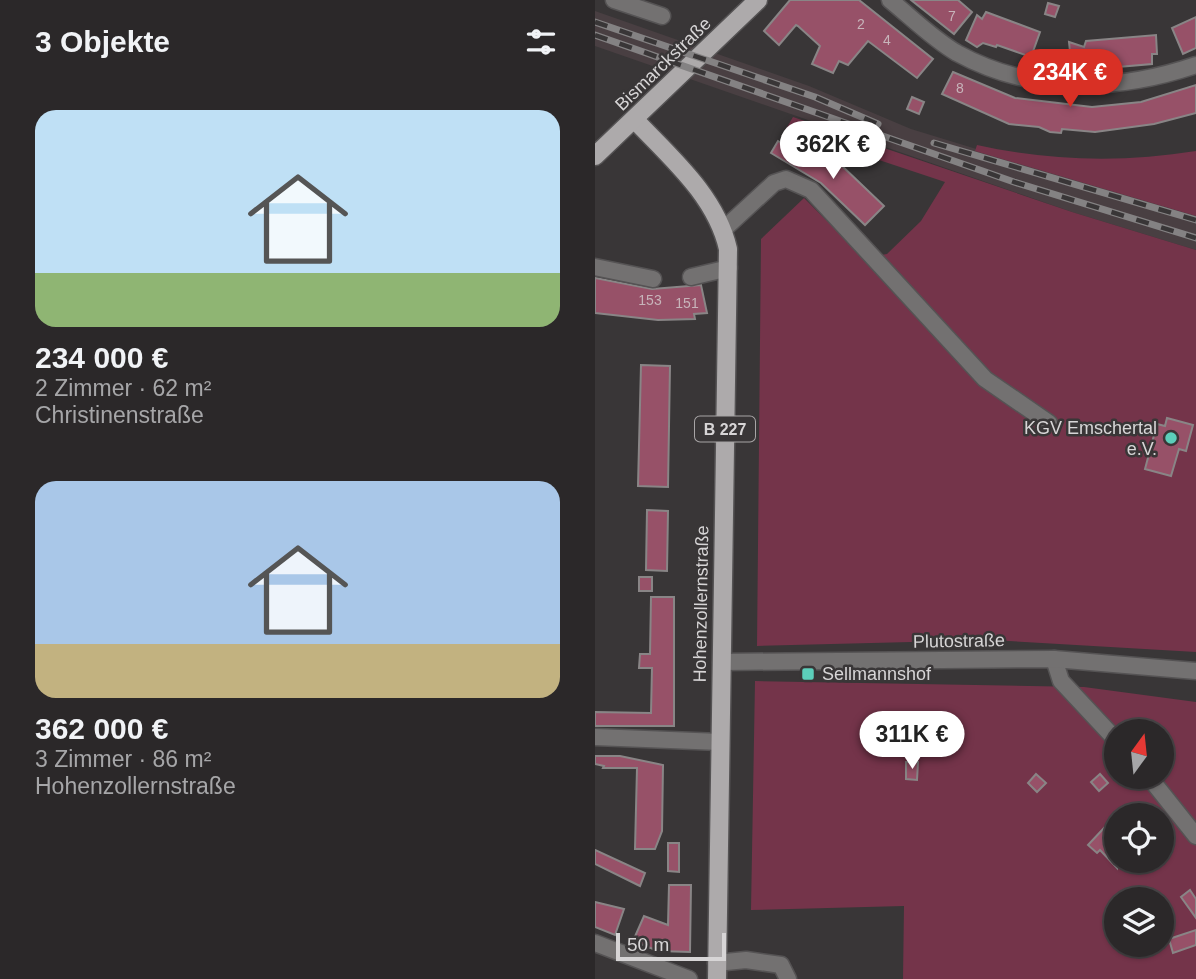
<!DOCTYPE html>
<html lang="de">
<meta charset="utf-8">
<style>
:root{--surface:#2b2829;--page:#333031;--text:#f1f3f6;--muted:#a6a6a8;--line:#474446;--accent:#d93025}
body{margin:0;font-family:Helvetica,sans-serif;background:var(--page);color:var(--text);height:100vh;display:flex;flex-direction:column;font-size:26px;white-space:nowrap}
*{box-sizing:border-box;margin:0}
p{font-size:23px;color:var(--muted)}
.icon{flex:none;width:38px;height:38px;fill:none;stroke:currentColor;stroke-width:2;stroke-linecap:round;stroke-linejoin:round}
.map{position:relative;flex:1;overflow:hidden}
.side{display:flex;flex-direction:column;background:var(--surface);width:595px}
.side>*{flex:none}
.needle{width:46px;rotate:15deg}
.buttons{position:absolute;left:509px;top:719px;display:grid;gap:14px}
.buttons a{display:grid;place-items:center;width:70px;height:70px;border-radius:50%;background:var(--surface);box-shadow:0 2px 5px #0004,0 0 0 2px var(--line);font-size:35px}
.scale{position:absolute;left:21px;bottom:18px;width:110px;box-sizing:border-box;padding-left:7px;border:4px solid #d7d5d6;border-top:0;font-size:19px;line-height:24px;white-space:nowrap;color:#d7d5d6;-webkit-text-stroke:5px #393637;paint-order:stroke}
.price{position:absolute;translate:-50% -60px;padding:0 16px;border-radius:24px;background:#fff;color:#222;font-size:23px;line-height:46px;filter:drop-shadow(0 2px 4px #0008)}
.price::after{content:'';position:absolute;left:50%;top:42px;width:21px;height:16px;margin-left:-10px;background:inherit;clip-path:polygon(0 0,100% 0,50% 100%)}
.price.selected{background:var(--accent);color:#fff}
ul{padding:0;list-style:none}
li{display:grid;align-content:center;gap:14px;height:371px;padding:0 35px}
li span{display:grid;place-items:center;height:217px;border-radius:21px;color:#555}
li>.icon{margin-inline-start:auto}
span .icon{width:126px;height:126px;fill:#fffc;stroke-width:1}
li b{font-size:30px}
h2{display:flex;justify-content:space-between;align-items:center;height:84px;padding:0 35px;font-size:30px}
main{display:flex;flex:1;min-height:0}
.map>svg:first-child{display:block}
.built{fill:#493f42}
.green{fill:#74344a;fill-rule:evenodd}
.building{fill:#975168;stroke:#898586;stroke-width:2}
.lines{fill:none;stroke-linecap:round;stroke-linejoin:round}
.minor-casing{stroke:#555354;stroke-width:19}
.major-casing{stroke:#555354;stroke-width:21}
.minor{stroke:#737171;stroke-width:16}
.major{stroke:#adaaab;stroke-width:18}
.rail-casing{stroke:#848283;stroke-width:7}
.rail{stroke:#393637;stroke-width:4.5;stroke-dasharray:13;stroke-linecap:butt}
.poi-dot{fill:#5cceba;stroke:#393637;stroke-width:2.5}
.labels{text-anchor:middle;stroke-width:5;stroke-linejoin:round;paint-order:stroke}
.number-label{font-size:14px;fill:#c7b4ba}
.shield{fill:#393637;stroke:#a8a5a6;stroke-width:2}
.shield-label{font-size:16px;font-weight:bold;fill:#d7d5d6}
.street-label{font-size:18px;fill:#d7d5d6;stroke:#393637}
.poi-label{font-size:18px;fill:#d7d5d6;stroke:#393637;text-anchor:end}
</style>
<main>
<section class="side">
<h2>3 Objekte<svg class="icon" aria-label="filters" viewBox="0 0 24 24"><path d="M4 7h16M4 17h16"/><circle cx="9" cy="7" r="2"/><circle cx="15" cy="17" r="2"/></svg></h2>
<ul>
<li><span style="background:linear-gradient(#bfe0f5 75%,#8fb573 0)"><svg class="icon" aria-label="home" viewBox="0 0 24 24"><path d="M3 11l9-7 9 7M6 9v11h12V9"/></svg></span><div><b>234 000 €</b><p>2 Zimmer · 62 m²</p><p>Christinenstraße</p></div></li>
<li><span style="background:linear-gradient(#a9c7e8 75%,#c2b280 0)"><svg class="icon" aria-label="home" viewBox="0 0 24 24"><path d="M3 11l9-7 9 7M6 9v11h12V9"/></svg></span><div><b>362 000 €</b><p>3 Zimmer · 86 m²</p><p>Hohenzollernstraße</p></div></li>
</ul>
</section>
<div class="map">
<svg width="601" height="979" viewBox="0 0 601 979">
<rect width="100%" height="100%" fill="#393637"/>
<polygon class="built" points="0,11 214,86 316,129 601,216 601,250 477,212 0,46"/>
<g class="green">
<polygon points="198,117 477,212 601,250 601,652 396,640 162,646 166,239 209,198 269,258 292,254 326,221 350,182 191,129"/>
<path d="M382 145C455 161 527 163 601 151V216L380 151Z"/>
<path d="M160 681 489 687 601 702V979H308L309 906 156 910ZM522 732H567V777H522ZM522 816H567V861H522ZM522 900H567V945H522Z"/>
</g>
<g class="building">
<polygon points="195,0 264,0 338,59 322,78 273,41 253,65 244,61 238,73 217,64 225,46 203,26 201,25 184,45 169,31"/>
<polygon points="316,0 363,0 377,12 359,34"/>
<polygon points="453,3 464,6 460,17 450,14"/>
<polygon points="391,12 445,32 436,57 402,45 401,47 388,43 382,47 371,40 382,15 387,19"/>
<polygon points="601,17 601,48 588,54 577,28"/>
<polygon points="561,35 562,54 557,54 557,64 477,71 474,42 489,47 491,41"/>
<polygon points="358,72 420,98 497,107 546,102 601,85 601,113 559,124 500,132 467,129 466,133 455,132 444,127 414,124 347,94"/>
<polygon points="317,97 329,102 324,114 312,109"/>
<polygon points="183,141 205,154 211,146 243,168 246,165 289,206 270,225 226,183 176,153"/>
<polygon points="0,278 57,289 106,285 112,313 99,314 100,319 63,320 0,313"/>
<polygon points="46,365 75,366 73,487 43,486"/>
<polygon points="572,418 598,425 591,451 584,449 576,476 550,469 562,424 570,426"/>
<polygon points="52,510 73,511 72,571 51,570"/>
<rect x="44" y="577" width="13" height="14"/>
<polygon points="56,597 79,597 79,726 0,726 0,712 56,713 57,668 44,668 45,654 55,654"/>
<polygon points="0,756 25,756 68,765 67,831 60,849 40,849 42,768 8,768 9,766 0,764"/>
<polygon points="311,762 323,762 322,780 311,779"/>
<polygon points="441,774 451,783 442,792 433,783"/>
<polygon points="505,774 513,783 504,791 496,782"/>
<polygon points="509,828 517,836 512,842 522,851 522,868 505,850 502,853 493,845"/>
<polygon points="73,843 84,843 84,872 73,871"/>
<polygon points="0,850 50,873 45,886 0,864"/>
<polygon points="74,885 96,885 95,952 63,951 38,941 49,916 73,925"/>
<polygon points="595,890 601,899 601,918 586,897"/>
<polygon points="0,902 29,909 20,935 0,927"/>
<polygon points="601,930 601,945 578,953 574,939"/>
</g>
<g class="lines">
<g class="minor-casing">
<g id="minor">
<polyline points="19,0 67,16"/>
<path d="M295 0C316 17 338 39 362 53 437 94 522 92 601 65"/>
<polyline points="129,229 179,183 191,179 216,190 390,379 454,423"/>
<polyline points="0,267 58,279"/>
<polyline points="96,277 134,268"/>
<polyline points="459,659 466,681 522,741"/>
<polyline points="126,662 459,659 601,671"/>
<polyline points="0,737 125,742"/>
<polyline points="554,777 601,836"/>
<polyline points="0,943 94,979"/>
<polyline points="121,963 151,960 186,965 193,979"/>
</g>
</g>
<g class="major-casing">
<g id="major">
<path d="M40 120C76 158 121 196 133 249L122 979"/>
<polyline points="0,156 163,0"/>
</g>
</g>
<use href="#minor" class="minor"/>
<use href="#major" class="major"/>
<g class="rail-casing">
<g id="rail">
<polyline points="0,22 220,97 283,124"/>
<polyline points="0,35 419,182 601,238"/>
<polyline points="339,143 601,220"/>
</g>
</g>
<use href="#rail" class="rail"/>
</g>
<g class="poi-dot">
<circle cx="576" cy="438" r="7"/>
<rect x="206" y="667" width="14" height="14" rx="3.5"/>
</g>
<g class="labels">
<g class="number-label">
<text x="357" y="21">7</text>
<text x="266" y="29">2</text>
<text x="292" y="45">4</text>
<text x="365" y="93">8</text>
<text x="55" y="305">153</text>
<text x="92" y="308">151</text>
</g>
<rect class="shield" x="100" y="416.5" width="60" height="25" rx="5"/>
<g class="shield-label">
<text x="130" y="435">B 227</text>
</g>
<g class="street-label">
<text transform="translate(68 64) rotate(-44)" y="6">Bismarckstraße</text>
<text transform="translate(106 604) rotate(-89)" y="6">Hohenzollernstraße</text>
<text transform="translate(364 641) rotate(-1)" y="6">Plutostraße</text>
</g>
<g class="poi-label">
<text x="562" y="434">KGV Emschertal<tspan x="562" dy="21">e.V.</tspan></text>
<text x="227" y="680" text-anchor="start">Sellmannshof</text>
</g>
</g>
</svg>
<div class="buttons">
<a><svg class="needle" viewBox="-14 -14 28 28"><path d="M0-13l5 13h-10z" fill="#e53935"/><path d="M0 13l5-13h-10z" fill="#a6a6a8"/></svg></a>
<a><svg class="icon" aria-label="locate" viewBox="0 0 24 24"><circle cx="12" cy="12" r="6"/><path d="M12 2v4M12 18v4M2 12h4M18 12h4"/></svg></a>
<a><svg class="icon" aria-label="layers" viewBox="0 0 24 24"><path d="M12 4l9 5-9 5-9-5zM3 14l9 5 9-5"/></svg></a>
</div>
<div class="scale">50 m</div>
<b class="price selected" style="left:475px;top:109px">234K €</b>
<b class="price" style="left:238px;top:181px">362K €</b>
<b class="price" style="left:317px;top:771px">311K €</b>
</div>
</main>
